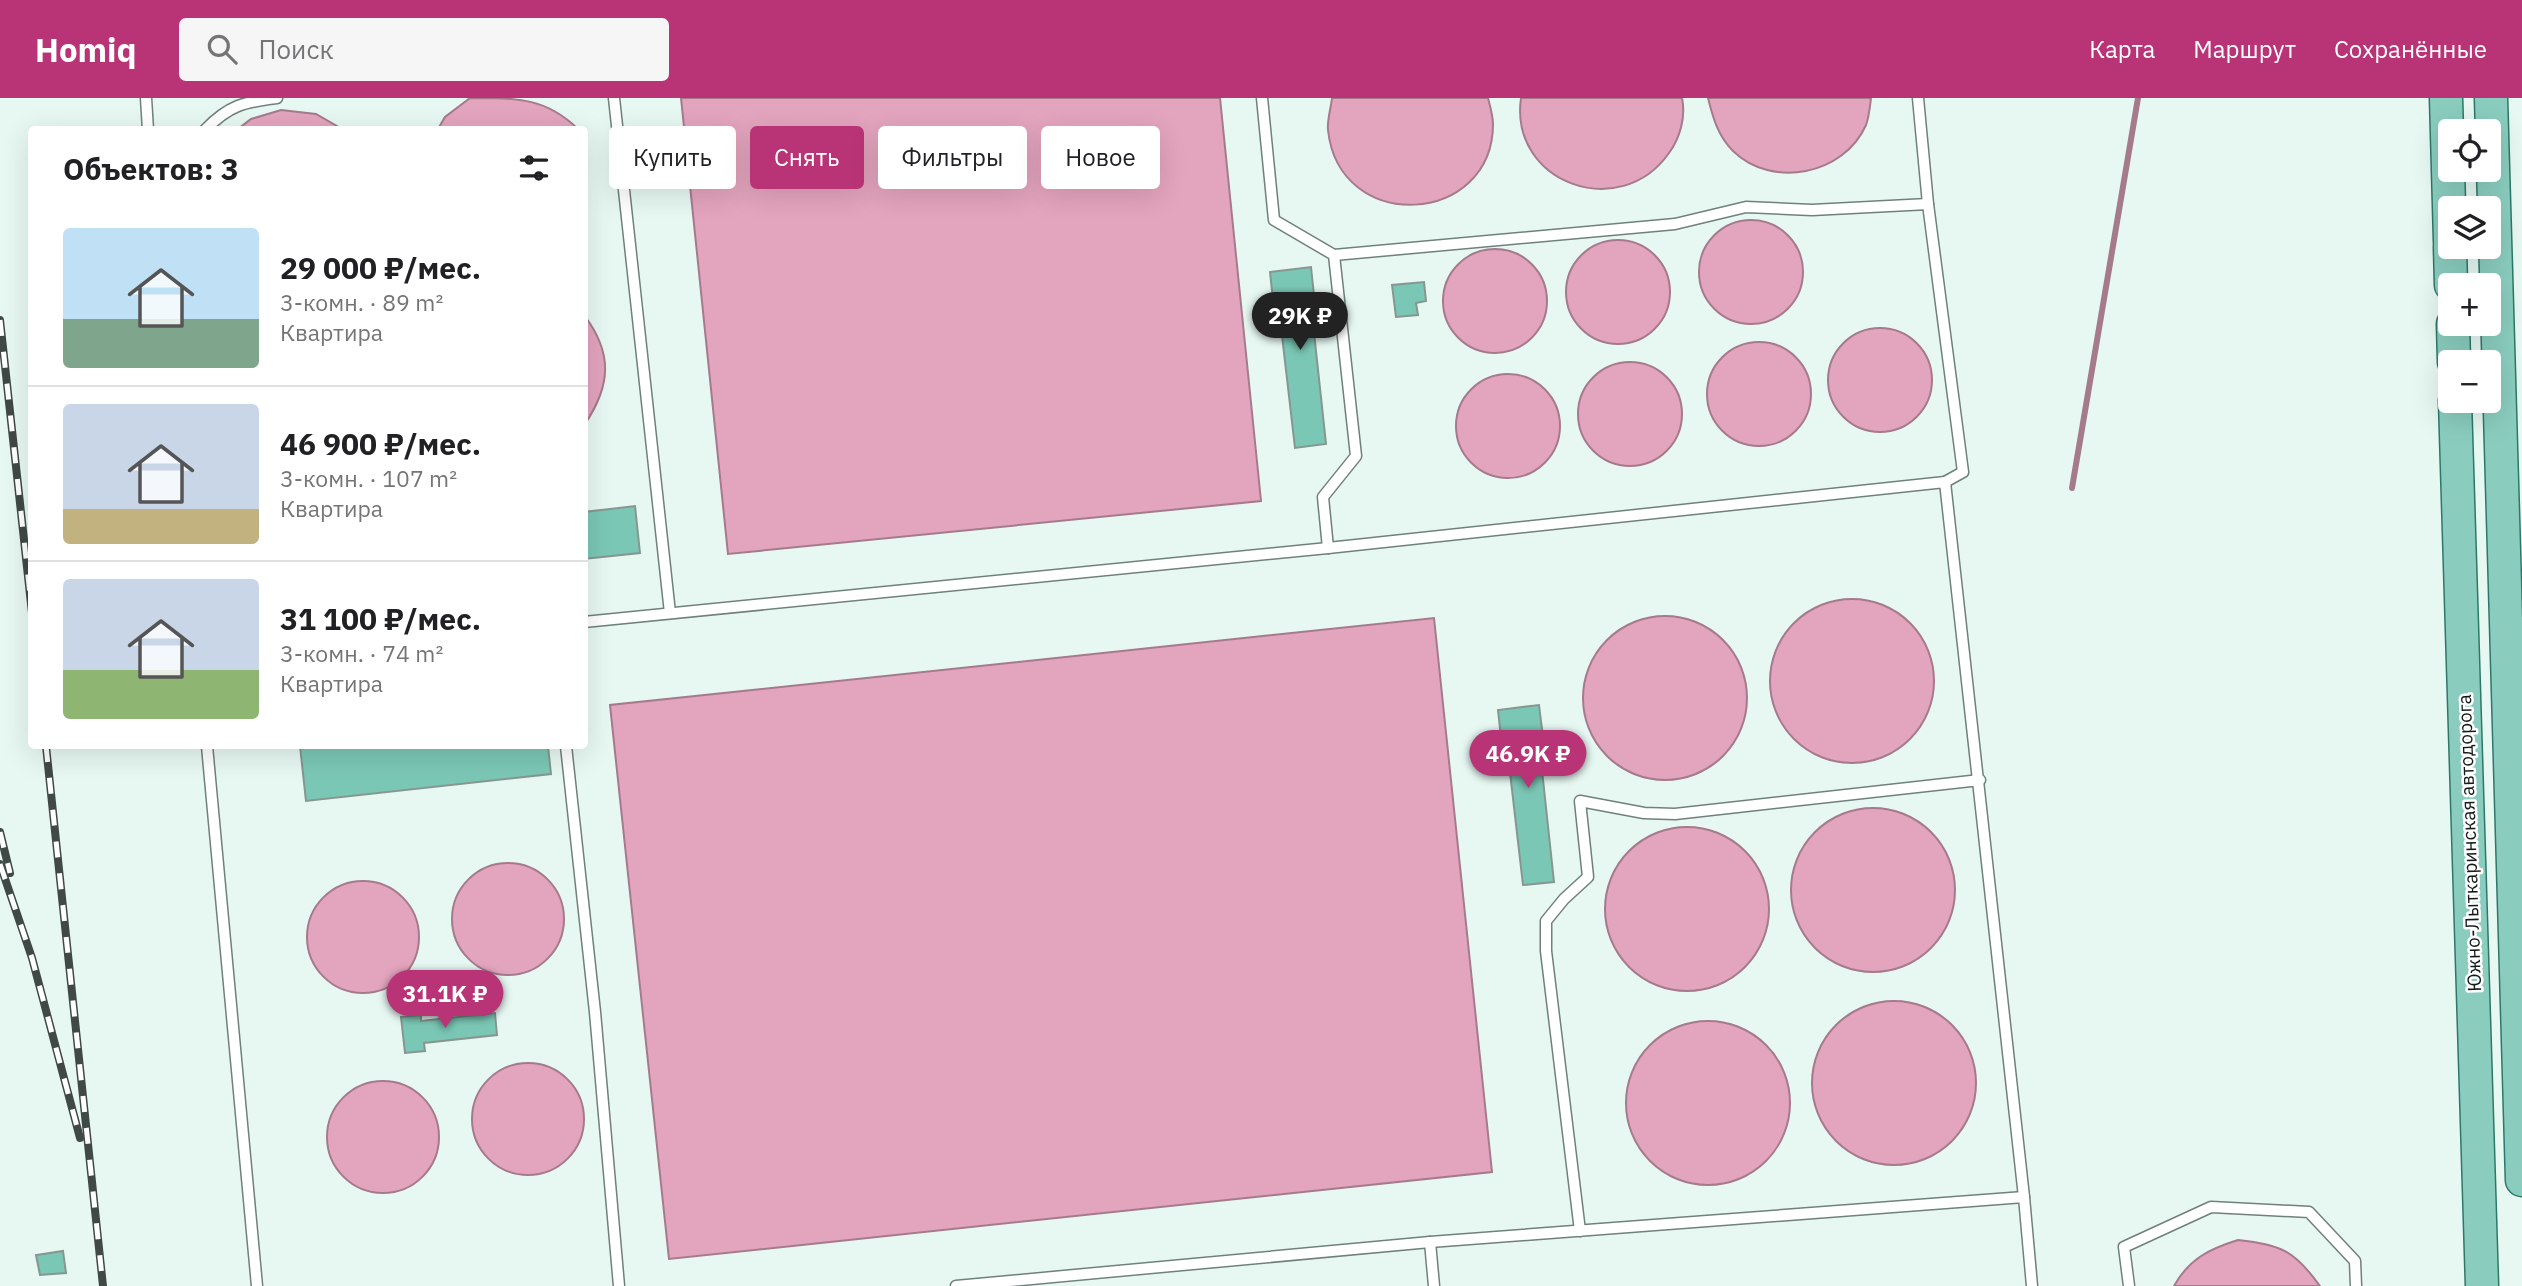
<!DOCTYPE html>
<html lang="ru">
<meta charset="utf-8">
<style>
:root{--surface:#fff;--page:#f6f6f6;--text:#202124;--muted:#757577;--line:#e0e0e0;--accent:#b93377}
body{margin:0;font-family:"IBM Plex Sans",sans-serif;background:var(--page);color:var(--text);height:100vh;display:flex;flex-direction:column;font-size:26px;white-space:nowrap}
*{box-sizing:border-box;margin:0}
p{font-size:23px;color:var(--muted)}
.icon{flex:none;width:38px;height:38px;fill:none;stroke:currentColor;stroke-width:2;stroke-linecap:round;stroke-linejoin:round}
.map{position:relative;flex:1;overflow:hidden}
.panel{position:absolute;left:28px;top:28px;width:560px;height:623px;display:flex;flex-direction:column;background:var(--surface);border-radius:7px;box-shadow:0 7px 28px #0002}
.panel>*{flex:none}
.banner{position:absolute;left:609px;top:28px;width:665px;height:63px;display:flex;gap:14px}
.tools{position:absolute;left:2438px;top:21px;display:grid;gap:14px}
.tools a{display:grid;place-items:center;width:63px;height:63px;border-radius:7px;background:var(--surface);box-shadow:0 7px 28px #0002;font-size:35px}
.price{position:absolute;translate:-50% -60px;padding:0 16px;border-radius:24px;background:var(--accent);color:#fff;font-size:23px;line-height:46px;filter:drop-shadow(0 2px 4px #0008)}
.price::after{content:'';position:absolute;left:50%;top:42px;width:21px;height:16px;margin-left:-10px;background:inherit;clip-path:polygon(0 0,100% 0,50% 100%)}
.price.on{background:#222;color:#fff}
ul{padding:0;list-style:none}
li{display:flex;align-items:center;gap:21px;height:175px;padding:0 35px}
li+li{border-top:2px solid var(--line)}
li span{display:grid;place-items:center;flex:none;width:196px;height:140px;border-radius:7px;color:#555}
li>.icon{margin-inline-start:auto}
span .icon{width:84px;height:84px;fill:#fffc;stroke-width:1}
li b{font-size:30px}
h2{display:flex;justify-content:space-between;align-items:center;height:84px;padding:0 35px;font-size:30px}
.tag{padding:0 24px;border-radius:7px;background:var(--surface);box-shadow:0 7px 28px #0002;font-size:24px;line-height:63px}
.tag.on{background:var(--accent);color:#fff}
header{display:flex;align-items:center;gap:42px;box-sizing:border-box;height:98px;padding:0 35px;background:var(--accent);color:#fff}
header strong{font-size:33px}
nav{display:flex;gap:38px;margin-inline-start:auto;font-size:24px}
.search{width:490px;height:63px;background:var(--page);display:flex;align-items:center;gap:18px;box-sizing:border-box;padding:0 24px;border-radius:7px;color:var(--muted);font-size:26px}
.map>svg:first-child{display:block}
.water{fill:#e3a4bd;stroke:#a57b8c;stroke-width:2}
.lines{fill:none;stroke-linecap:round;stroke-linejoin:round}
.stream{stroke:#a57b8c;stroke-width:6}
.building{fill:#7bc7b5;stroke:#869691;stroke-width:2}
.service-casing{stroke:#70807c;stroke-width:13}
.primary-casing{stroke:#2e7869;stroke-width:35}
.service{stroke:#fff;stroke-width:10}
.primary{stroke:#8acdbf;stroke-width:32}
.rail-casing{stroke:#414947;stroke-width:8}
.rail{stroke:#fff;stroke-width:5;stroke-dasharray:16;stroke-linecap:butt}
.labels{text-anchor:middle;stroke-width:5;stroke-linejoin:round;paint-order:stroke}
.street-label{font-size:19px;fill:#141a18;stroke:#fff}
</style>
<header>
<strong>Homiq</strong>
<div class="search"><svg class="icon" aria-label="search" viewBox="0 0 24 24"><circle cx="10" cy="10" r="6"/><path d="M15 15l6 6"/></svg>Поиск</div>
<nav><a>Карта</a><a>Маршрут</a><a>Сохранённые</a></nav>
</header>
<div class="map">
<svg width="2522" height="1188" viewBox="0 0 2522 1188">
<rect width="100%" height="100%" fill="#e7f8f3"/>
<g class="water">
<path d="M470 0C519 0 546 0 578 31H438L445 19Z"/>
<polygon points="681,0 1220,0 1261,403 728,456"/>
<path d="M1332 0H1488C1490 8 1493 18 1493 26 1493 128 1339 137 1328 32 1327 22 1331 10 1332 0Z"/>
<path d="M1521 0H1682C1686 19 1680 40 1669 55 1620 125 1509 85 1521 0Z"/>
<path d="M1708 0H1871C1870 8 1869 19 1866 27 1844 77 1772 91 1733 53 1718 38 1713 20 1708 0Z"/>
<polygon points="281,12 316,16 342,31 238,31 251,21"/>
<circle cx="1751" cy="174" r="52"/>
<circle cx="1618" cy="194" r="52"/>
<circle cx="1495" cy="203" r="52"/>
<path d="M584 217C613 255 611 287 585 326Z"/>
<circle cx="1880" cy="282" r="52"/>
<circle cx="1759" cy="296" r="52"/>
<circle cx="1630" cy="316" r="52"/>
<circle cx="1508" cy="328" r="52"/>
<circle cx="1852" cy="583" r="82"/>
<circle cx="1665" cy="600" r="82"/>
<polygon points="1434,520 1492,1074 669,1161 610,607"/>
<circle cx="1873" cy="792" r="82"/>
<circle cx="1687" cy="811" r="82"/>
<circle cx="508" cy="821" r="56"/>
<circle cx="363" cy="839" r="56"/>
<circle cx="1894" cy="985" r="82"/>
<circle cx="1708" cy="1005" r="82"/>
<circle cx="528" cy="1021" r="56"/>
<circle cx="383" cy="1039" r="56"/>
<path d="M2238 1142C2281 1147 2294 1152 2320 1188H2174C2189 1161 2209 1151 2238 1142Z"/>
</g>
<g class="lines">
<polyline class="stream" points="2072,390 2138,0"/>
</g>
<g class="building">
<polygon points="1311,169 1317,225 1313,225 1326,346 1295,350 1281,229 1276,230 1270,174"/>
<polygon points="1424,184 1426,203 1416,205 1418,217 1396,219 1392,187"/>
<polygon points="635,408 640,455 584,461 584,414"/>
<polygon points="1539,607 1546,663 1541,663 1554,784 1523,787 1509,666 1504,667 1498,612"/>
<polygon points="300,648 548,648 551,676 306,703"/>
<polygon points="495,915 497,937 424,945 425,953 405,955 401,919 421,917 421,923"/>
<polygon points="63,1153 66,1175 40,1177 36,1157"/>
</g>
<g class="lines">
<g class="service-casing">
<g id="service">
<polyline points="146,0 148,32"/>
<polyline points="614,0 670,515"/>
<polyline points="1262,0 1274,122 1334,157 1356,358 1323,399 1328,450"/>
<polyline points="1918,0 1928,106 1963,374 1945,384"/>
<path d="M205 32C229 7 244 4 277 0"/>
<polyline points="1334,157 1675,126 1746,109 1812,112 1928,106"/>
<polyline points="584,524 1328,450 1945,384 2024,1099"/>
<polyline points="207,648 257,1188"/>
<polyline points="566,648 595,914 619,1188"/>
<polyline points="1580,1133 1546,853 1546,823 1564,801 1588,779 1580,703 1644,715 1675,716 1980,682"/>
<polyline points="1430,1144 1434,1188"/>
<polyline points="956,1188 1430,1144 2024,1099 2032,1188"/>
<polyline points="2129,1188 2124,1149 2211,1109 2309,1114 2355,1163 2356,1188"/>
</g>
</g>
<g class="primary-casing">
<g id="primary">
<polyline points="2446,0 2450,143"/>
<polyline points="2491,0 2522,1082"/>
<polyline points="2450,149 2451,187"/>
<polyline points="2453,226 2454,264"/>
<polyline points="2455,303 2482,1188"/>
</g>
</g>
<use href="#service" class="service"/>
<use href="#primary" class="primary"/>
<g class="rail-casing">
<g id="rail">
<polyline points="0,222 32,515"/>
<polyline points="46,648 103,1188"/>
<polyline points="0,734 10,775"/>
<polyline points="0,766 32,860 80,1040"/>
</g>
</g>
<use href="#rail" class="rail"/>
</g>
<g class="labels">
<g class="street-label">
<text transform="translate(2469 745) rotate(-92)" y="7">Южно-Лыткаринская автодорога</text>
</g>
</g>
</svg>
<div class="tools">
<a><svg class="icon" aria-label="locate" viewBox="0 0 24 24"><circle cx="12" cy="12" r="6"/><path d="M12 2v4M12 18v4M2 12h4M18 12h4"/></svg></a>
<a><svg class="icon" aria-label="layers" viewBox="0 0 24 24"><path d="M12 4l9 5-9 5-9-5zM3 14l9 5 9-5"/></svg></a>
<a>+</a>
<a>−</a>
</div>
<b class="price on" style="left:1300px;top:254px">29K ₽</b>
<b class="price" style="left:1528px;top:692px">46.9K ₽</b>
<b class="price" style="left:445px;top:932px">31.1K ₽</b>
<div class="banner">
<a class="tag">Купить</a>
<a class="tag on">Снять</a>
<a class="tag">Фильтры</a>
<a class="tag">Новое</a>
</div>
<section class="panel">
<h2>Объектов: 3<svg class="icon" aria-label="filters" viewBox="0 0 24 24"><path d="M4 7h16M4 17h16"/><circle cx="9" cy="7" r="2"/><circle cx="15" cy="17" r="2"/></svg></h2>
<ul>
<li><span style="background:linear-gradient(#bfe0f5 65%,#7fa58c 0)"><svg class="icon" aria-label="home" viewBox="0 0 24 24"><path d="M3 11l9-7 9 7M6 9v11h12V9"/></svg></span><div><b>29 000 ₽/мес.</b><p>3-комн. · 89 m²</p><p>Квартира</p></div></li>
<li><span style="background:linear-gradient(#c9d6e8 75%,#c2b280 0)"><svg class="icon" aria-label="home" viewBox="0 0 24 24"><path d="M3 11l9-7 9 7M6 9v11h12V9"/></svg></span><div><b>46 900 ₽/мес.</b><p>3-комн. · 107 m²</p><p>Квартира</p></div></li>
<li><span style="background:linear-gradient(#c9d6e8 65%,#8fb573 0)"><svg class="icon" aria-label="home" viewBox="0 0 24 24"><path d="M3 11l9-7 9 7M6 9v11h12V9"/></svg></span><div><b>31 100 ₽/мес.</b><p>3-комн. · 74 m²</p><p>Квартира</p></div></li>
</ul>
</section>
</div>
